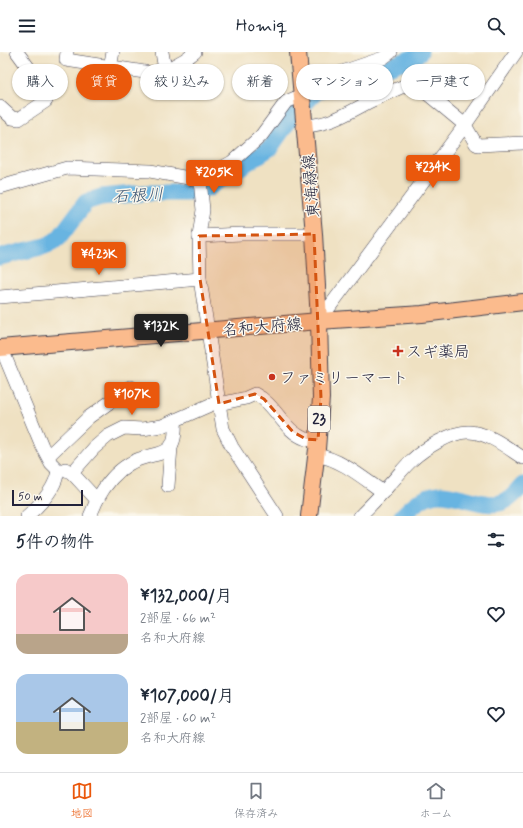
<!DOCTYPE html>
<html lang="ja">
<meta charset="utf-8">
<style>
:root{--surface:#fff;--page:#f2f2f3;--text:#1f2937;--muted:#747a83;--line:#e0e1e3;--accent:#ea580c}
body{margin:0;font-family:Mynerve,"Klee One",sans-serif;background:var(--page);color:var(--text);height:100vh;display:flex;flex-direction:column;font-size:15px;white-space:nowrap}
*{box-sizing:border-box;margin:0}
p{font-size:13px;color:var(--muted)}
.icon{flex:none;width:22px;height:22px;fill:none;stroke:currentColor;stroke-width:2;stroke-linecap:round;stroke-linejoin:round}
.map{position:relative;height:464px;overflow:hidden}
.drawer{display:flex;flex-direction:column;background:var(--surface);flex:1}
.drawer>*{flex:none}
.banner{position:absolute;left:12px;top:12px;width:499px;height:36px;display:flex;gap:8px}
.scale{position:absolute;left:12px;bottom:10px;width:71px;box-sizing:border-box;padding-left:4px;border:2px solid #22223b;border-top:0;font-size:11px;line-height:14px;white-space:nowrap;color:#22223b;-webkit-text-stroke:3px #fbf7ec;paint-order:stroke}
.price{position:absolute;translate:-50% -34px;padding:0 9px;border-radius:4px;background:var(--accent);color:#fff;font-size:13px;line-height:26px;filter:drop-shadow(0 1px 2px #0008)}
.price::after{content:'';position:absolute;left:50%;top:24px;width:12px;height:9px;margin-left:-6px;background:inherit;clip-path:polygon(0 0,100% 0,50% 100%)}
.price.active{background:#222;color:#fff}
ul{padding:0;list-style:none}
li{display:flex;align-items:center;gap:12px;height:100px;padding:0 16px}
li span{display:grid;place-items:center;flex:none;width:112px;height:80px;border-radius:12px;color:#555}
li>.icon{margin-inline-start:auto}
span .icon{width:48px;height:48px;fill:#fffc;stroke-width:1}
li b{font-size:17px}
h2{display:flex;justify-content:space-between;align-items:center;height:48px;padding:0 16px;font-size:17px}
.tag{padding:0 14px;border-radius:18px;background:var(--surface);box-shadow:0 1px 3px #0004;font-size:14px;line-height:36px}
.tag.active{background:var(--accent);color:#fff}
header{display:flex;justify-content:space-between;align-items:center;height:52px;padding:0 16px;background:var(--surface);font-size:18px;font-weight:600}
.tabs{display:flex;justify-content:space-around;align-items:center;height:56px;border-top:1px solid var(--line);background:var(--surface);font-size:11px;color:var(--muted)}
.tabs a{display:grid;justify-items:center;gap:2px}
.tabs .active{color:var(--accent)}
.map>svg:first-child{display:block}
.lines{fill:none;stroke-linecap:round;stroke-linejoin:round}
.river{stroke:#67b4e1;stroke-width:17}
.minor-casing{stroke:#413f4f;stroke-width:14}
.major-casing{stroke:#413f4f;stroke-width:18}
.minor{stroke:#fff;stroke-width:13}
.major{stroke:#fbbb8d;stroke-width:16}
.marked{fill:#d45411;fill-opacity:0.2;stroke:#d45411;stroke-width:3;stroke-dasharray:8 5;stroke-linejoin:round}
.poi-dot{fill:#c8321e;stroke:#fbf7ec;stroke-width:1.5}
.labels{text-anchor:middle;stroke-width:3;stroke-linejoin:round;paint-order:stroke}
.shield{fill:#fbf7ec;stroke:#636270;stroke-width:1}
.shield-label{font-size:15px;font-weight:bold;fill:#22223b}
.street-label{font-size:16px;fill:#22223b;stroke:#fbf7ec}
.poi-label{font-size:16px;fill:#22223b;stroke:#fbf7ec;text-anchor:start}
.water-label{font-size:17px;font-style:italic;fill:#3a5575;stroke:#fbf7ec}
</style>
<header><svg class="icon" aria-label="menu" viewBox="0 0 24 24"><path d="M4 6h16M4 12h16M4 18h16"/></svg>Homiq<svg class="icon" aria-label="search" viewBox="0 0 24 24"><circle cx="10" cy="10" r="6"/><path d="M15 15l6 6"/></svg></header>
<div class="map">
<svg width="523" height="464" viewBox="0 0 523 464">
<rect width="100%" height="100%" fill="#fbf7ec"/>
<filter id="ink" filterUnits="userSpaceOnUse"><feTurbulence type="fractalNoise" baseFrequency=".025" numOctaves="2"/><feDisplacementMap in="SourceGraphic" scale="8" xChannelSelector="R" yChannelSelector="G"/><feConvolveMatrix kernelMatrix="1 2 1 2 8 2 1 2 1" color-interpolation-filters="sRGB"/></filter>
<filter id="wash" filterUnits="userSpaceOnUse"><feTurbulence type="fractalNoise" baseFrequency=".012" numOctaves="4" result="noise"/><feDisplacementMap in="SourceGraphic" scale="16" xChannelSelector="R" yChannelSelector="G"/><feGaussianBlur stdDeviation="0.9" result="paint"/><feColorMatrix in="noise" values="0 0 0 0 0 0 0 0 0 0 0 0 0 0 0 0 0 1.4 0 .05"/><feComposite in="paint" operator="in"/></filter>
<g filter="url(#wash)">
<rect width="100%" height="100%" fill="#efe1c2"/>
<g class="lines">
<g class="river">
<polyline points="0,205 45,194 52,191 59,186 86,150 101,145 145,141 189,141 207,137 270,96 290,67 316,40 413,6 420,0"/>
<path d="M402 464C412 454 424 443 438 442 458 440 489 460 507 448 513 445 518 438 523 433"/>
</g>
</g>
</g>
<g filter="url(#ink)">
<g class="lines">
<g class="minor-casing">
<g id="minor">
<path d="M67 0 66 8 151 21C168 18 182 11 195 0"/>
<polyline points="162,0 165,18"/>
<polyline points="110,15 113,0"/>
<polyline points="301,34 383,6 391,0"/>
<polyline points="0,55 12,66 19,67 46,49 47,41 17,0"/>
<path d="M305 74C332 73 352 58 375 47 387 41 398 37 410 31L418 34 465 73 476 92 478 93 523 91"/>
<polyline points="0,135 67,116 150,119 200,128 232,110 261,84 286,50 302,43"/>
<polyline points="199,184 203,158 200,128"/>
<polyline points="0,245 200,227"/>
<polyline points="319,269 465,73 516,0"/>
<polyline points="1,295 42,394 51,411 58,418"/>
<path d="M219 352 246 346 255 342C276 352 283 379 306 387 309 388 314 388 318 388"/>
<path d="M316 403C341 407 363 426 383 440"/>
<polyline points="48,404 89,365 131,335"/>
<polyline points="65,417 72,421 97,448 90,464"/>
<polyline points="72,421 94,396 108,384 124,376 142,377 162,374 219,349"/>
<polyline points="168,434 171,395"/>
<path d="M97 448C105 433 114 421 129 412 154 396 178 412 175 368"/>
<path d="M27 464C40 453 56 436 58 418"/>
<polyline points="277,464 232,395 223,377 200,227 199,184 242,182 314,182"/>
<path d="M360 464C370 454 380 444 389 433 397 425 404 415 412 408 424 397 452 379 469 380 489 381 506 395 523 406"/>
</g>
</g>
<g class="major-casing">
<g id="major">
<polyline points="298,0 314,182 319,269 321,346 317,397 309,464"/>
<polyline points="0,296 319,269 422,262 523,250"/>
</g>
</g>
<use href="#minor" class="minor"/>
<use href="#major" class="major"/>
</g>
</g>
<path class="marked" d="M314 182 321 346 318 388 306 387 293 380 264 347 255 342 219 352 200 227 199 184Z"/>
<g class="poi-dot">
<path d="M396 293h4v4h4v4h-4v4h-4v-4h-4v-4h4z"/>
<circle cx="272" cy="325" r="4"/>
</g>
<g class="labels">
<rect class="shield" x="308" y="354" width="22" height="26" rx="3"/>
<g class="shield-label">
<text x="319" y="372">23</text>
</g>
<g class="street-label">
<text transform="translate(310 134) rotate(-95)" y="6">東海緑線</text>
<text transform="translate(262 274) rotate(-5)" y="6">名和大府線</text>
</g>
<g class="poi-label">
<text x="406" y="305">スギ薬局</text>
<text x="280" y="331">ファミリーマート</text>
</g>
<g class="water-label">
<text transform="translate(138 143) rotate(-3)" y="6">石根川</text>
</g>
</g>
</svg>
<div class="scale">50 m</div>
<b class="price" style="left:433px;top:137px">¥234K</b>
<b class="price" style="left:214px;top:142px">¥205K</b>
<b class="price" style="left:99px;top:224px">¥423K</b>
<b class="price active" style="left:161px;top:296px">¥132K</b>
<b class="price" style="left:132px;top:364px">¥107K</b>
<div class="banner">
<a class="tag">購入</a>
<a class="tag active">賃貸</a>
<a class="tag">絞り込み</a>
<a class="tag">新着</a>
<a class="tag">マンション</a>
<a class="tag">一戸建て</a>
</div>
</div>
<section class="drawer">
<h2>5件の物件<svg class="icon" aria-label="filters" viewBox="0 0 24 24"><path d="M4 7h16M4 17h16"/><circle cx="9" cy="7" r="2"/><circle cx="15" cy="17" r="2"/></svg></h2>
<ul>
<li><span style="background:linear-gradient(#f6c9c9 75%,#b9a48a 0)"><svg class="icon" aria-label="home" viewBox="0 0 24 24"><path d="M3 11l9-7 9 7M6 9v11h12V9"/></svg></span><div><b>¥132,000/月</b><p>2部屋 · 66 m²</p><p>名和大府線</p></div><svg class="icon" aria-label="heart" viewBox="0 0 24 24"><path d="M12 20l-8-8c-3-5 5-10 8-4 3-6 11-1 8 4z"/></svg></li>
<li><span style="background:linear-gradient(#a9c7e8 60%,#c2b280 0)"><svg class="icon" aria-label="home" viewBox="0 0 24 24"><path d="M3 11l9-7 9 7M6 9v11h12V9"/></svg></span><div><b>¥107,000/月</b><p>2部屋 · 60 m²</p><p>名和大府線</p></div><svg class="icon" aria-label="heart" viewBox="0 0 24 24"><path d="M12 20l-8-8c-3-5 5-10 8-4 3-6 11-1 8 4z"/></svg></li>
</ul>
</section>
<nav class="tabs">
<a class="active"><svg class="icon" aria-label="map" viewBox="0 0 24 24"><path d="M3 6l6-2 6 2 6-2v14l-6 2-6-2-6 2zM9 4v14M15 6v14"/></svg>地図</a>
<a><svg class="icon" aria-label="saved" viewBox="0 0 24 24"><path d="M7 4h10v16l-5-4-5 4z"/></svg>保存済み</a>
<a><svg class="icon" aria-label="home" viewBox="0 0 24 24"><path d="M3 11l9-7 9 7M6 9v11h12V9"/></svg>ホーム</a>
</nav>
